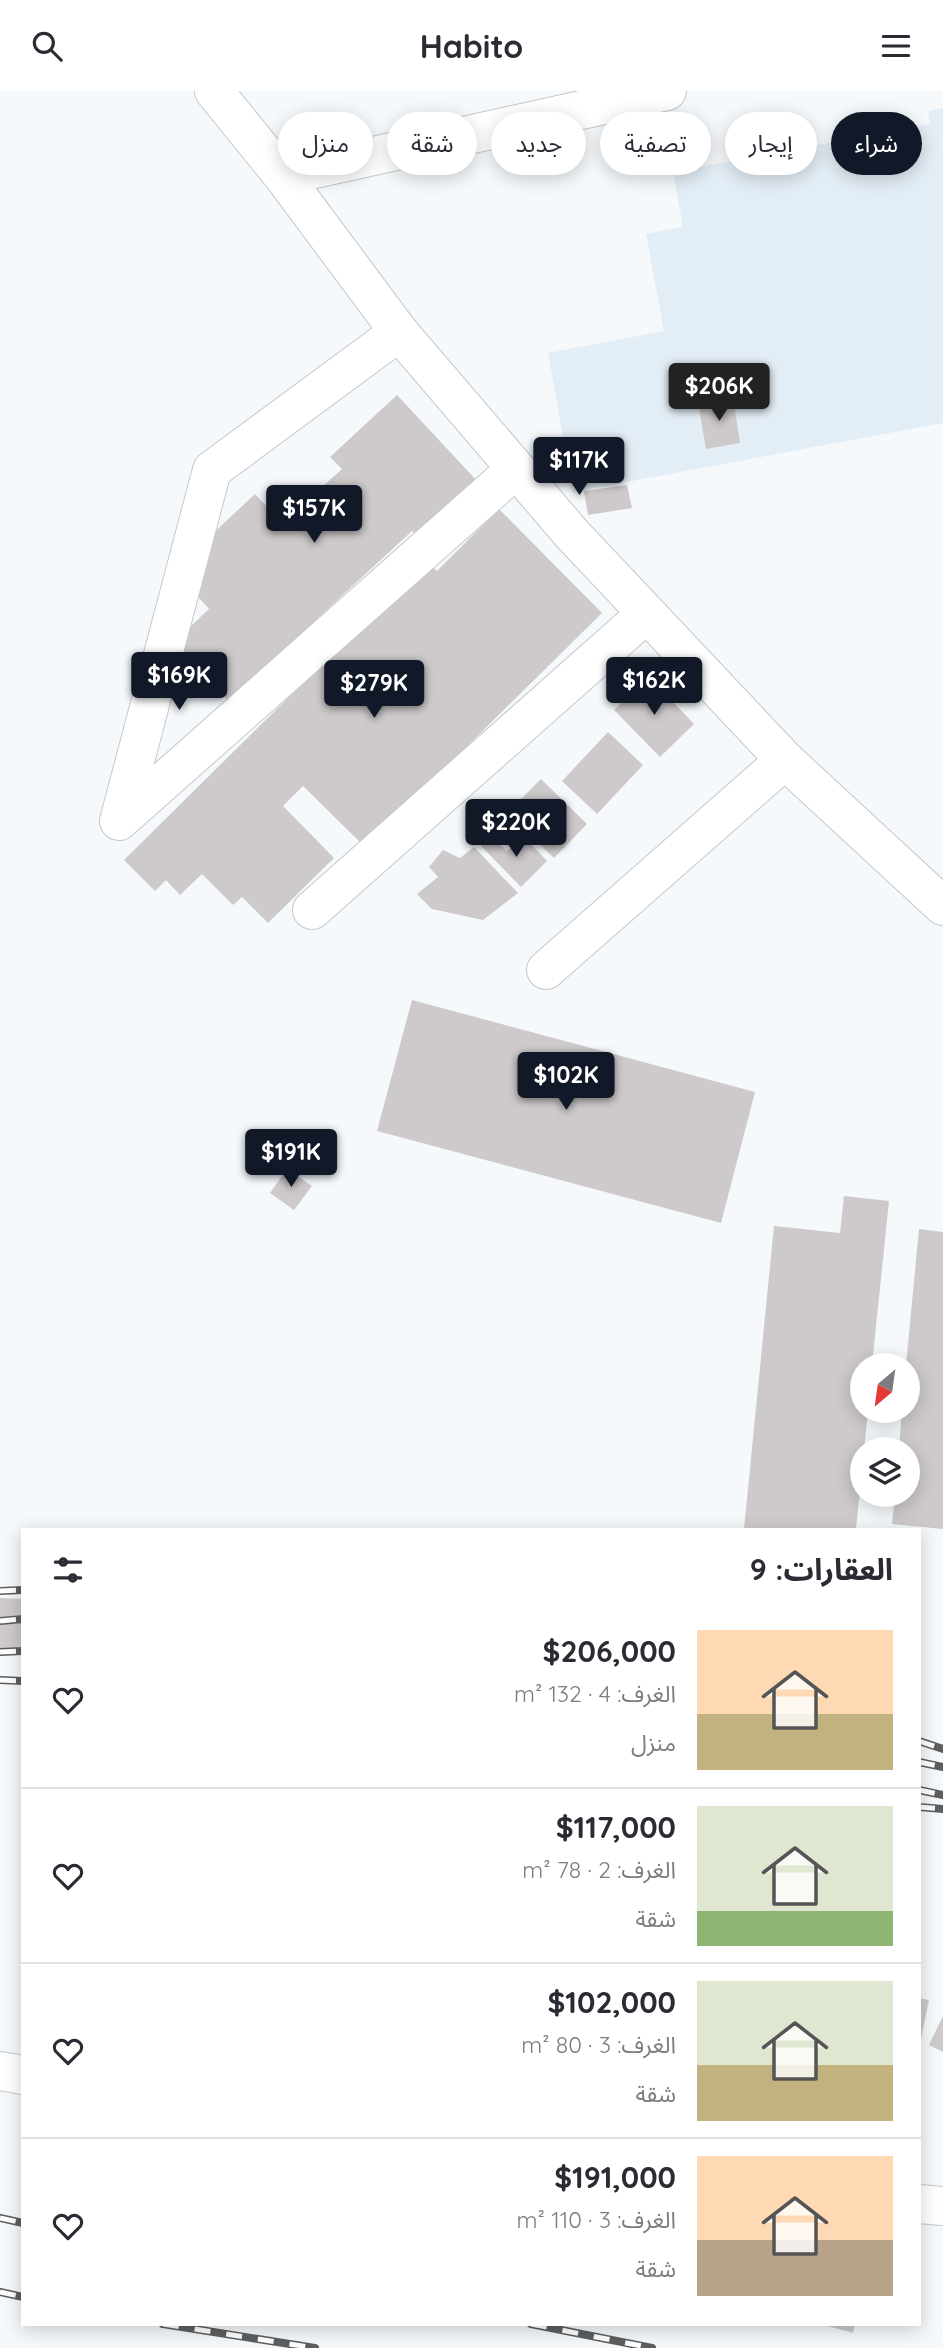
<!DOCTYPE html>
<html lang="ar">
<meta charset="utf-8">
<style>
:root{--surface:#fff;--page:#f7f7f7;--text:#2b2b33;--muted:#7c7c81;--line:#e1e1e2;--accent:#111827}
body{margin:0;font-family:Quicksand,"Noto Sans Arabic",sans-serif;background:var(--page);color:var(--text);direction:rtl;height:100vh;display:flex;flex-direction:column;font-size:26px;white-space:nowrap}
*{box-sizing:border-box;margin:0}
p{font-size:23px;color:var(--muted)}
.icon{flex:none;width:38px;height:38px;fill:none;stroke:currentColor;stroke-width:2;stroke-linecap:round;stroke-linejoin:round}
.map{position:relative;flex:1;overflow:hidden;direction:ltr}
.sheet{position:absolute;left:21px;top:1437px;width:900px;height:798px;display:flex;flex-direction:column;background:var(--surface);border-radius:0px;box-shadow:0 4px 18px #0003;direction:rtl}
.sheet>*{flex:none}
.hud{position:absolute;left:21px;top:21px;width:901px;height:63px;direction:rtl;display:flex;gap:14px}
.needle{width:46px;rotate:209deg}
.fabs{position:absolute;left:850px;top:1262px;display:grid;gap:14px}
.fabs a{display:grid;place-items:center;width:70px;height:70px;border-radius:50%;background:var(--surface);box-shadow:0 4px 18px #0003;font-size:35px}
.price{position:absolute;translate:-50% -60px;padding:0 16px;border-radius:7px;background:var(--accent);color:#fff;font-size:23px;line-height:46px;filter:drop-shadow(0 2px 4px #0008)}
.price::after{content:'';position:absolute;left:50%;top:42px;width:21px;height:16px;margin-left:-10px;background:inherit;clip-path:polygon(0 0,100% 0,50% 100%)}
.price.active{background:#222;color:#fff}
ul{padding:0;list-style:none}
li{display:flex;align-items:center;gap:21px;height:175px;padding:0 28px}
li+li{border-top:2px solid var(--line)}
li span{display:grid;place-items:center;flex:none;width:196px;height:140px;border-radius:0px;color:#555}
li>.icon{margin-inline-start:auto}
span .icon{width:84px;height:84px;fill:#fffc;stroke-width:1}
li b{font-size:30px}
h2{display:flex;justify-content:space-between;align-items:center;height:84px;padding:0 28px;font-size:30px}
.tag{padding:0 24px;border-radius:32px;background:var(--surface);box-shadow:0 4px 18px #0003;font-size:24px;line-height:63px}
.tag.active{background:var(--accent);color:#fff}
header{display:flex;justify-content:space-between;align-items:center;height:91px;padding:0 28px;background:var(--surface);font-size:32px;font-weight:700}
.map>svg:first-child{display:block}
.built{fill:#e3edf5}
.building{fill:#cec9cb}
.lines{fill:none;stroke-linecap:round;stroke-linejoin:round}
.minor-casing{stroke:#c5c8cb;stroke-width:40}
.major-casing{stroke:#c5c8cb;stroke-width:40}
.minor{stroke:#fff;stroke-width:38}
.major{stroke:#fff;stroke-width:38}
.rail-casing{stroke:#5c5e5f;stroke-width:8}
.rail{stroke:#fff;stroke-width:5;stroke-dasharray:16;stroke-linecap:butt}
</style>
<header><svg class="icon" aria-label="menu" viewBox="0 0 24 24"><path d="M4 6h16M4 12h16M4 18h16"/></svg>Habito<svg class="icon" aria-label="search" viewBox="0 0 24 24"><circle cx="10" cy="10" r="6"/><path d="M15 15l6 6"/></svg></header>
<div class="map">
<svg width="943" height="2257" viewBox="0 0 943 2257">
<rect width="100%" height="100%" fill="#f5f9fc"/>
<polygon class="built" points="943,17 943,332 573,401 548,262 664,240 646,143 683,136 673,81 930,33 928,20"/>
<g class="building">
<polygon points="397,304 479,392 419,447 412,440 228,610 173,552 209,518 174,479 255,403 274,423 305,394 314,403 342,378 330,366"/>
<polygon points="733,306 740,352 706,358 698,311"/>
<polygon points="627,394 632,417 588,424 584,400"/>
<polygon points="499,418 602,522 365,756 303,695 283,715 334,767 268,832 242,806 233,814 202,783 180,804 166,789 155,800 124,769 402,494 415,459 437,480"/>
<polygon points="649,586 694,633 660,666 614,619"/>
<polygon points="608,641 643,674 597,723 562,690"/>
<polygon points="541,688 587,733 554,767 507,722"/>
<polygon points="492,745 507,760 523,745 547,770 521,796 481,755"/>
<polygon points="474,756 518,802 483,829 432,818 417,803 438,786 429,776 443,759 460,767"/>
<polygon points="412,909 755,1001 721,1132 377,1040"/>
<polygon points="287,1078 312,1095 294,1119 270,1102"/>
<polygon points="844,1105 889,1110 872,1274 863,1274 863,1320 868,1320 856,1438 744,1438 774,1135 840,1142"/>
<polygon points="919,1138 943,1141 943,1438 892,1433 895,1404 908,1404 908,1358 899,1358 902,1320 908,1320 906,1274"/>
<polygon points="0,1507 23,1508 23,1559 0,1559"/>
<polygon points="919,1907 929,1909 920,1953 919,1953"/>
<polygon points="943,1925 943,1961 929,1954"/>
<polygon points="820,2233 855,2233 853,2242"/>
</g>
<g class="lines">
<g class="minor-casing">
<g id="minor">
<polyline points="214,0 283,85 399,241 571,442 785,669 943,815"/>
<polyline points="283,85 667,0"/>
<polyline points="399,241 212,379 119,730 516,378"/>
<polyline points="312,819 646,523"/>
<polyline points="546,879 785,669"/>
</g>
</g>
<g class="major-casing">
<g id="major">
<polyline points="0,1980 23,1984"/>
<polyline points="919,2113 943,2115"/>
</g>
</g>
<use href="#minor" class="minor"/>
<use href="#major" class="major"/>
<g class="rail-casing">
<g id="rail">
<polyline points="0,1500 23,1499"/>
<polyline points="0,1530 23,1528"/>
<polyline points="0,1561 23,1560"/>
<polyline points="0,1589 23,1590"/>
<polyline points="919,1650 943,1658"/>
<polyline points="919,1671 943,1676"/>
<polyline points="919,1699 943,1704"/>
<polyline points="919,1716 943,1718"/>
<polyline points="0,2127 23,2132"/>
<polyline points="0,2201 23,2206"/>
<polyline points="163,2233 315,2257"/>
<polyline points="531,2233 652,2257"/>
</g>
</g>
<use href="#rail" class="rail"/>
</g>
</svg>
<div class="fabs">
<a><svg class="needle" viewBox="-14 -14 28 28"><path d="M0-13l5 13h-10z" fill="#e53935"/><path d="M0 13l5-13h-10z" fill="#7c7c81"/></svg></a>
<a><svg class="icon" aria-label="layers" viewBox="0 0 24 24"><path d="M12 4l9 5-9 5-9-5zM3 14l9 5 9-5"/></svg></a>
</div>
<b class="price active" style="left:719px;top:332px">$206K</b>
<b class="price" style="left:579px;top:406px">$117K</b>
<b class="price" style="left:314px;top:454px">$157K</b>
<b class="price" style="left:179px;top:621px">$169K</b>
<b class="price" style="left:654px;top:626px">$162K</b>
<b class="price" style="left:374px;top:629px">$279K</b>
<b class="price" style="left:516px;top:768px">$220K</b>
<b class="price" style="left:566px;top:1021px">$102K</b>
<b class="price" style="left:291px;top:1098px">$191K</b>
<div class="hud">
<a class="tag active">شراء</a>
<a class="tag">إيجار</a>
<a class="tag">تصفية</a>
<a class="tag">جديد</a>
<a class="tag">شقة</a>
<a class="tag">منزل</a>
</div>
<section class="sheet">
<h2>العقارات: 9<svg class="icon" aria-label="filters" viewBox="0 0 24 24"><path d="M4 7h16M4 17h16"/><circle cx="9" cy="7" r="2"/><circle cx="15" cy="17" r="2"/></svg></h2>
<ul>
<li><span style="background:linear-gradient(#ffd9b3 60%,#c2b280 0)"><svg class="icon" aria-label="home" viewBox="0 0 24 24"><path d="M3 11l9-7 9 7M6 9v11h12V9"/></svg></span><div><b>$206,000</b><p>الغرف: 4 · 132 m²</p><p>منزل</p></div><svg class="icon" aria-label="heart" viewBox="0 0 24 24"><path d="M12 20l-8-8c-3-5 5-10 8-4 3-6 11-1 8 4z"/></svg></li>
<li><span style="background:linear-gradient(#dfe7d0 75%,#8fb573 0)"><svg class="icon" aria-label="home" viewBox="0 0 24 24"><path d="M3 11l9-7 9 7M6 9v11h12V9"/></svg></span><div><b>$117,000</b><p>الغرف: 2 · 78 m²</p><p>شقة</p></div><svg class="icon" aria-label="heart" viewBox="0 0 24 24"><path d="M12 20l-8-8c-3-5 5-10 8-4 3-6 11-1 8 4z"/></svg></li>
<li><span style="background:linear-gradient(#dfe7d0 60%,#c2b280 0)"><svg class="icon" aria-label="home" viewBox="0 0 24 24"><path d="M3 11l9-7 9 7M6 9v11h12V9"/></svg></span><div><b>$102,000</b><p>الغرف: 3 · 80 m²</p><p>شقة</p></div><svg class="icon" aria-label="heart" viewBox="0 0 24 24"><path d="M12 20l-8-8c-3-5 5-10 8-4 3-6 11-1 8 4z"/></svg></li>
<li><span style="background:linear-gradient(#ffd9b3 60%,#b9a48a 0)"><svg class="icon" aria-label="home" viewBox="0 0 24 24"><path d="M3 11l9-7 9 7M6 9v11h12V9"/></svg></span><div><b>$191,000</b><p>الغرف: 3 · 110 m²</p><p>شقة</p></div><svg class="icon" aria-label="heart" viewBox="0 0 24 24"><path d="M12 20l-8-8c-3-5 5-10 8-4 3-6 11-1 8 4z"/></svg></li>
</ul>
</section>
</div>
